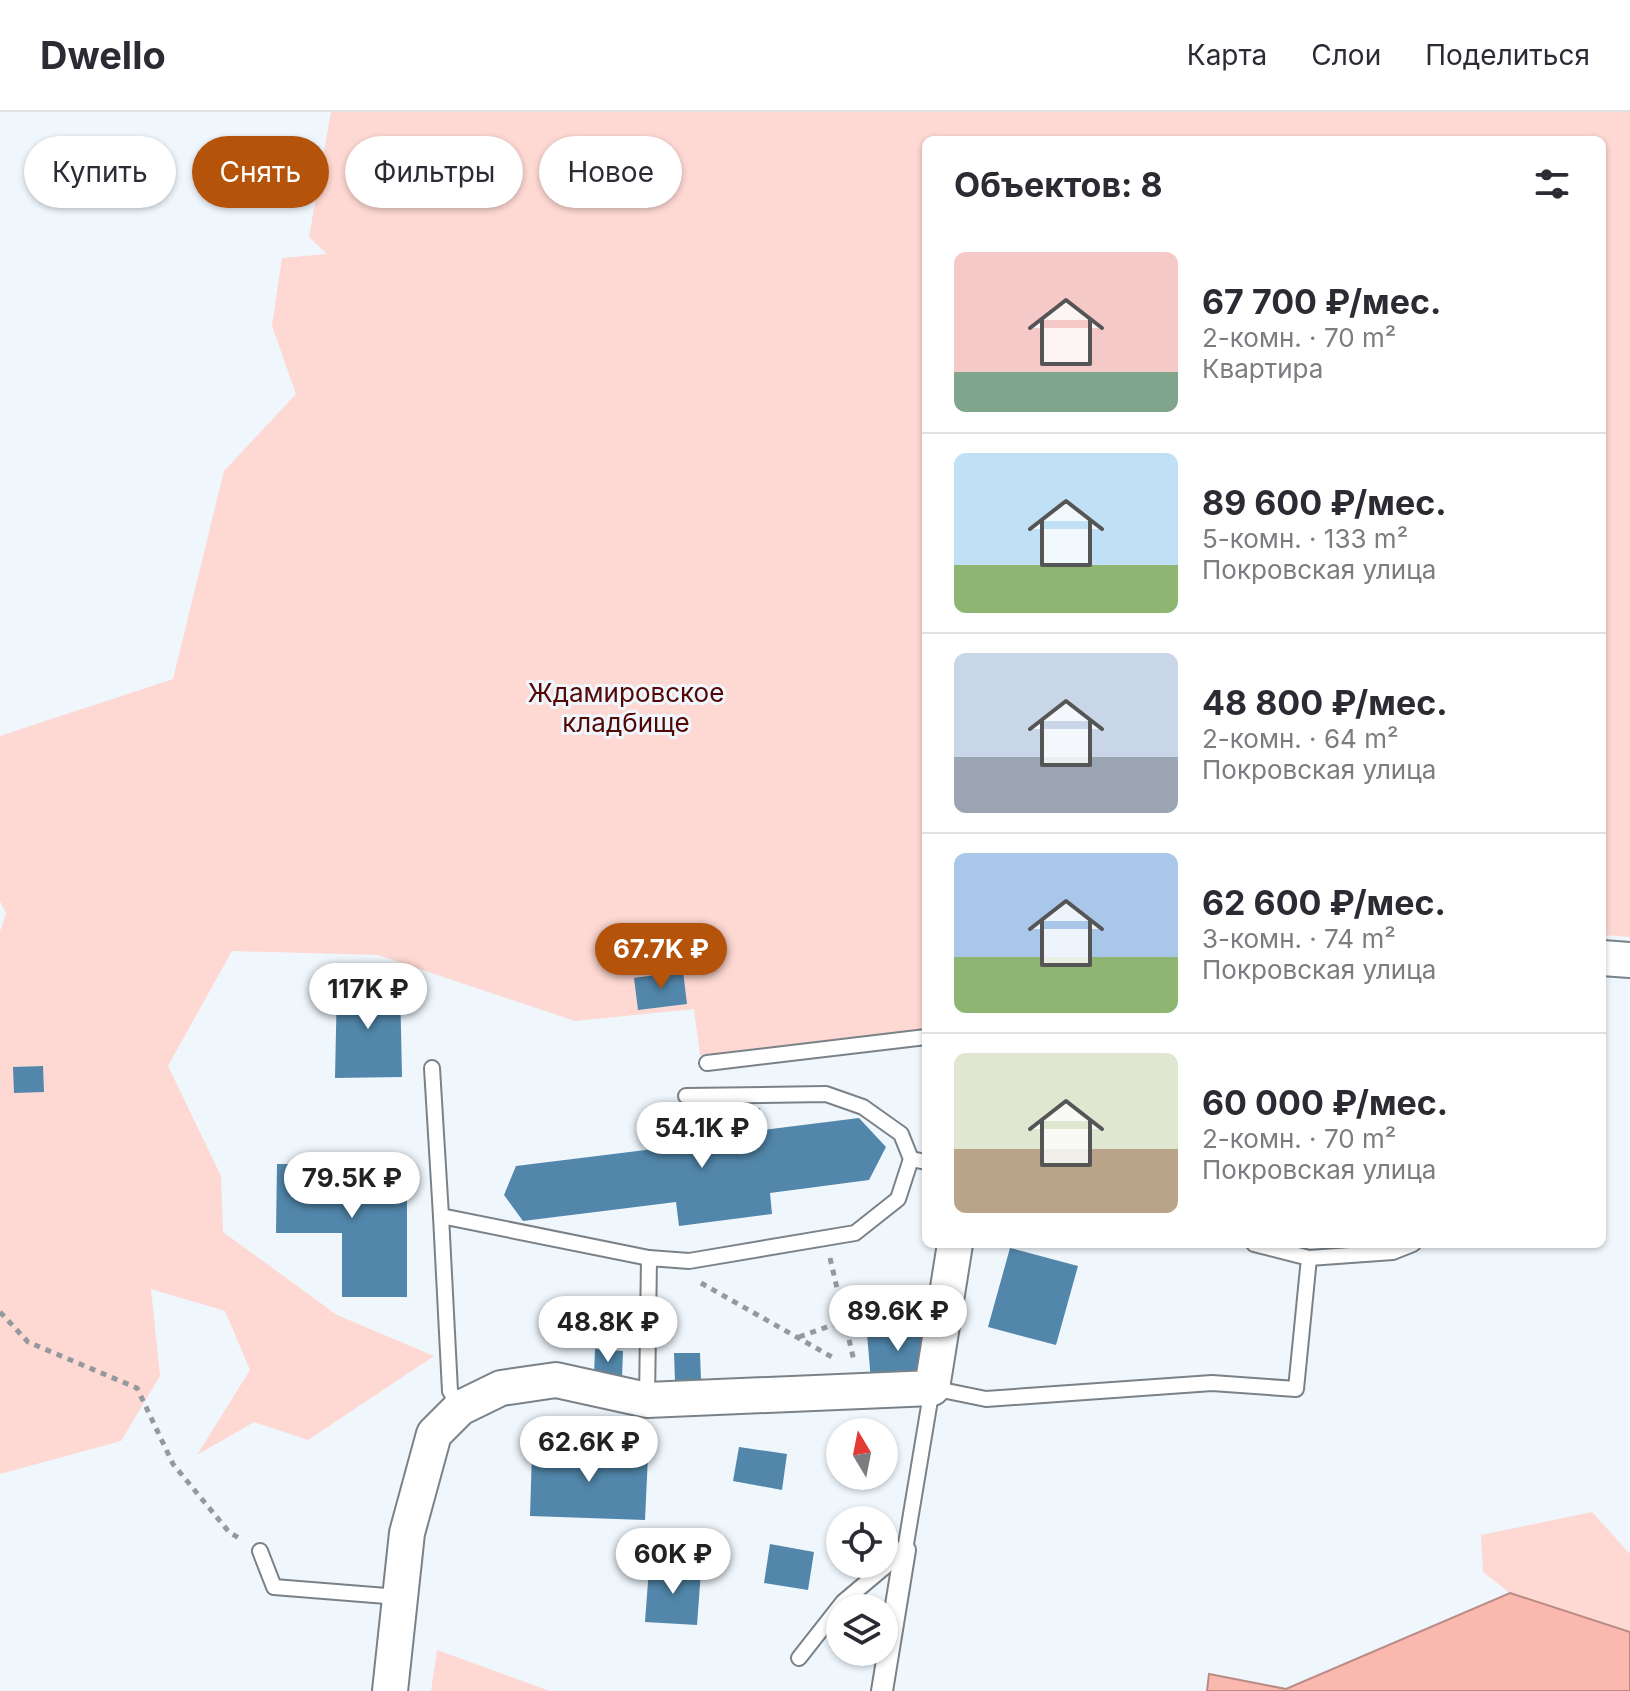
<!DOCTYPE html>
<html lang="ru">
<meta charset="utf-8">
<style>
:root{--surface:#fff;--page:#f2f2f3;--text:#2b2b33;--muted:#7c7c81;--line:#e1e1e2;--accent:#b45309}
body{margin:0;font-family:Inter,sans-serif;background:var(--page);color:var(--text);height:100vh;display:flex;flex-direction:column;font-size:30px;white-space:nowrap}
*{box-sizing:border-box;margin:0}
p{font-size:26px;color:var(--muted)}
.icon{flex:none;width:44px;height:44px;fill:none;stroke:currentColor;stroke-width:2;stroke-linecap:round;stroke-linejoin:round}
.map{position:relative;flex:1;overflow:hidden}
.panel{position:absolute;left:922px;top:24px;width:684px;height:1112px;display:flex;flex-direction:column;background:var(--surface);border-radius:12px;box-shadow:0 2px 6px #0004}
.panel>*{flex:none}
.hud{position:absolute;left:24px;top:24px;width:760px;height:72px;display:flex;gap:16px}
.needle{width:52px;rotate:350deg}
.tools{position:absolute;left:826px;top:1306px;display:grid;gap:16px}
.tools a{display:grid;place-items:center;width:72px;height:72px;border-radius:50%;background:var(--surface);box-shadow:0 2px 6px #0004;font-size:40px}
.price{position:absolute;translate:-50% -68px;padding:0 18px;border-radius:28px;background:#fff;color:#222;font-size:26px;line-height:52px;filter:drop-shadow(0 2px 4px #0008)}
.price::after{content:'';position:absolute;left:50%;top:48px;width:24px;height:18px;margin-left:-12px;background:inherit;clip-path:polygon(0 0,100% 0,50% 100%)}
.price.active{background:var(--accent);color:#fff}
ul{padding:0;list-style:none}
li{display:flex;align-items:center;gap:24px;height:200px;padding:0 32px}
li+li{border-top:2px solid var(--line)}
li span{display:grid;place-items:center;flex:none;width:224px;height:160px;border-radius:12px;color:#555}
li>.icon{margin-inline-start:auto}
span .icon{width:96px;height:96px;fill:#fffc;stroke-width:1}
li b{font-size:34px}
h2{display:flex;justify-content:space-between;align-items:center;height:96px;padding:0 32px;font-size:34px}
.chip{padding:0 28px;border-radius:36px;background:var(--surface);box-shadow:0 2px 6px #0004;font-size:28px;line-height:72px}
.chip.active{background:var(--accent);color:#fff}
header{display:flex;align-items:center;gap:48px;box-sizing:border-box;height:112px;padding:0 40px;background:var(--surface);border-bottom:2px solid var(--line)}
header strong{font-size:38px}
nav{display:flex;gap:44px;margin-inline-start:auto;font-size:28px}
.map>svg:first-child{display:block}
.green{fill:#fed8d2}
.water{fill:#fbb8ae;stroke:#b88b84;stroke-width:2}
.building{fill:#5287ab}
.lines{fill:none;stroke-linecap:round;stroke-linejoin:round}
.service-casing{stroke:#798289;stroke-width:18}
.pedestrian-casing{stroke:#798289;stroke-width:24}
.tertiary-casing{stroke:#798289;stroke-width:38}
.path{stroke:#93999d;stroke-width:5;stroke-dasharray:6 6;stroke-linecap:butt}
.service{stroke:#fff;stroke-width:14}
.pedestrian{stroke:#fff;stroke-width:20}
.tertiary{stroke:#fff;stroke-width:34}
.labels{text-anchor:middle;stroke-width:6;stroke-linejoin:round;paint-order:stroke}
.park-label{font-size:26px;fill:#550705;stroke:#eff7fd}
</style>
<header>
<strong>Dwello</strong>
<nav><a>Карта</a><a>Слои</a><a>Поделиться</a></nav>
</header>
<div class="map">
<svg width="1630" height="1579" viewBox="0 0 1630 1579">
<rect width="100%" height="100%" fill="#eff7fd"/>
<g class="green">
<polygon points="331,0 1630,0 1630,825 1602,823 1602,28 926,28 926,913 906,928 700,943 694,897 575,909 378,843 232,839 168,954 221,1064 223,1120 337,1203 434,1244 308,1328 254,1310 197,1343 250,1258 225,1199 151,1177 160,1264 121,1329 0,1362 0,820 6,801 0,789 0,624 173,567 224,359 296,282 272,214 282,146 327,142 309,125"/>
<polygon points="1592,1400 1630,1442 1630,1520 1510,1481 1483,1460 1481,1423"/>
<polygon points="437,1538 550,1579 431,1579"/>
</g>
<polygon class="water" points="1510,1481 1630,1520 1630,1579 1207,1579 1209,1562 1286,1577"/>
<g class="building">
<polygon points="683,859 687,892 638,898 634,866"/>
<polygon points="337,871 400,872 402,965 335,966"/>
<polygon points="43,954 44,980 14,981 13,955"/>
<polygon points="760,996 763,1018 859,1006 886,1035 869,1068 770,1081 772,1102 679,1114 676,1090 523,1109 504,1083 516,1054 670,1035 667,1008"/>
<polygon points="277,1052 407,1053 407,1185 342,1185 342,1121 276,1121"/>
<polygon points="1010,1136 1078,1154 1056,1233 988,1215"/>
<polygon points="866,1210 934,1221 924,1268 871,1269"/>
<polygon points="595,1237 623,1239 622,1266 594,1264"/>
<polygon points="674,1241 700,1241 701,1268 675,1269"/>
<polygon points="558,1333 620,1335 620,1342 648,1344 645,1408 530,1404 532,1339 558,1340"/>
<polygon points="739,1335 787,1342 782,1378 733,1369"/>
<polygon points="770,1432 814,1440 808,1478 764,1471"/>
<polygon points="649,1456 701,1459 697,1513 645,1510"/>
</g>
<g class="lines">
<g class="service-casing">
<g id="service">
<polyline points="707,951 926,925"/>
<polyline points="432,956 441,1104"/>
<polyline points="686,984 826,982 863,995 901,1022 911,1047"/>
<polyline points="1309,1146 1393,1140 1413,1132"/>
<polyline points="647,1288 649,1146 689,1149 855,1121 898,1087 911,1047 926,1050"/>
<polyline points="460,1296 450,1279 441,1104 649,1146"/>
<polyline points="260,1439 274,1475 399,1485"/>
<polyline points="799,1546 843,1490 905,1438 932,1276 986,1287 1212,1271 1296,1277 1309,1146 1254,1132"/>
</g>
</g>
<g class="pedestrian-casing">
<polyline id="pedestrian" points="882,1579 905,1438"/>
</g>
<g class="tertiary-casing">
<g id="tertiary">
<polyline points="1602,846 1630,848"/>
<polyline points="390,1579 407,1421 434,1322 460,1296 501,1276 556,1268 647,1288 932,1276 955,1132"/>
</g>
</g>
<g class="path">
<polyline points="830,1146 854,1249"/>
<polyline points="701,1171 832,1245"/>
<polyline points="0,1200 28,1230 137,1276 173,1352 229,1420 242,1428"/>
<polyline points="799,1225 846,1208"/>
</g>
<use href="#service" class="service"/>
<use href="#pedestrian" class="pedestrian"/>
<use href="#tertiary" class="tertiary"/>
</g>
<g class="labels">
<g class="park-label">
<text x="626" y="590">Ждамировское<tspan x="626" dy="30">кладбище</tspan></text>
</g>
</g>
</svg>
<div class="tools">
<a><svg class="needle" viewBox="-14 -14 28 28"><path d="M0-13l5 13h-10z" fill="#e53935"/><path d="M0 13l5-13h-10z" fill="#7c7c81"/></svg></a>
<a><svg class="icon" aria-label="locate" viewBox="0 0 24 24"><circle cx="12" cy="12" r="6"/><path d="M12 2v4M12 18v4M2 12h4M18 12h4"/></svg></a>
<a><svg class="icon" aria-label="layers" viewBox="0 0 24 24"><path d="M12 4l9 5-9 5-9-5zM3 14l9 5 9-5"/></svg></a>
</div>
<b class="price active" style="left:661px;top:879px">67.7K ₽</b>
<b class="price" style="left:368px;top:919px">117K ₽</b>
<b class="price" style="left:702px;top:1058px">54.1K ₽</b>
<b class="price" style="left:352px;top:1108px">79.5K ₽</b>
<b class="price" style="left:898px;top:1241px">89.6K ₽</b>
<b class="price" style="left:608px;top:1252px">48.8K ₽</b>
<b class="price" style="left:589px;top:1372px">62.6K ₽</b>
<b class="price" style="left:673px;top:1484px">60K ₽</b>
<div class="hud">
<a class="chip">Купить</a>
<a class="chip active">Снять</a>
<a class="chip">Фильтры</a>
<a class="chip">Новое</a>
</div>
<section class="panel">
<h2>Объектов: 8<svg class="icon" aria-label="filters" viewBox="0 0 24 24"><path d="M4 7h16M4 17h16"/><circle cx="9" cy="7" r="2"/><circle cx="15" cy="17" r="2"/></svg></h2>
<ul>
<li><span style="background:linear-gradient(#f6c9c9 75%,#7fa58c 0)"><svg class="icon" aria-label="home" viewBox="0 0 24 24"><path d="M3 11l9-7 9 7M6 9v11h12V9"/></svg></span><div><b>67 700 ₽/мес.</b><p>2-комн. · 70 m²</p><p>Квартира</p></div></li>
<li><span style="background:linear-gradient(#bfe0f5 70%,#8fb573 0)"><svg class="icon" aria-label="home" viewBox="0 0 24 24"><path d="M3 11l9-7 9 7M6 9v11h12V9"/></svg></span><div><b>89 600 ₽/мес.</b><p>5-комн. · 133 m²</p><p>Покровская улица</p></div></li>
<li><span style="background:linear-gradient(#c9d6e8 65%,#9aa5b1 0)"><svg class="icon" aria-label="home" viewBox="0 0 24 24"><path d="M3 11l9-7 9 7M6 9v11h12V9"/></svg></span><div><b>48 800 ₽/мес.</b><p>2-комн. · 64 m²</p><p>Покровская улица</p></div></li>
<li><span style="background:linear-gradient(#a9c7e8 65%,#8fb573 0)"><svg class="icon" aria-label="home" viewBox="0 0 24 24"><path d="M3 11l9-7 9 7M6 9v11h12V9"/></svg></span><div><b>62 600 ₽/мес.</b><p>3-комн. · 74 m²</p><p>Покровская улица</p></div></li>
<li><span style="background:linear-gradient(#dfe7d0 60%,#b9a48a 0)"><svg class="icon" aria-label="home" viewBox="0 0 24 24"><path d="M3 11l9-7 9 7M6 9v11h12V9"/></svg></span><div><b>60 000 ₽/мес.</b><p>2-комн. · 70 m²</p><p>Покровская улица</p></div></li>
</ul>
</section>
</div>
